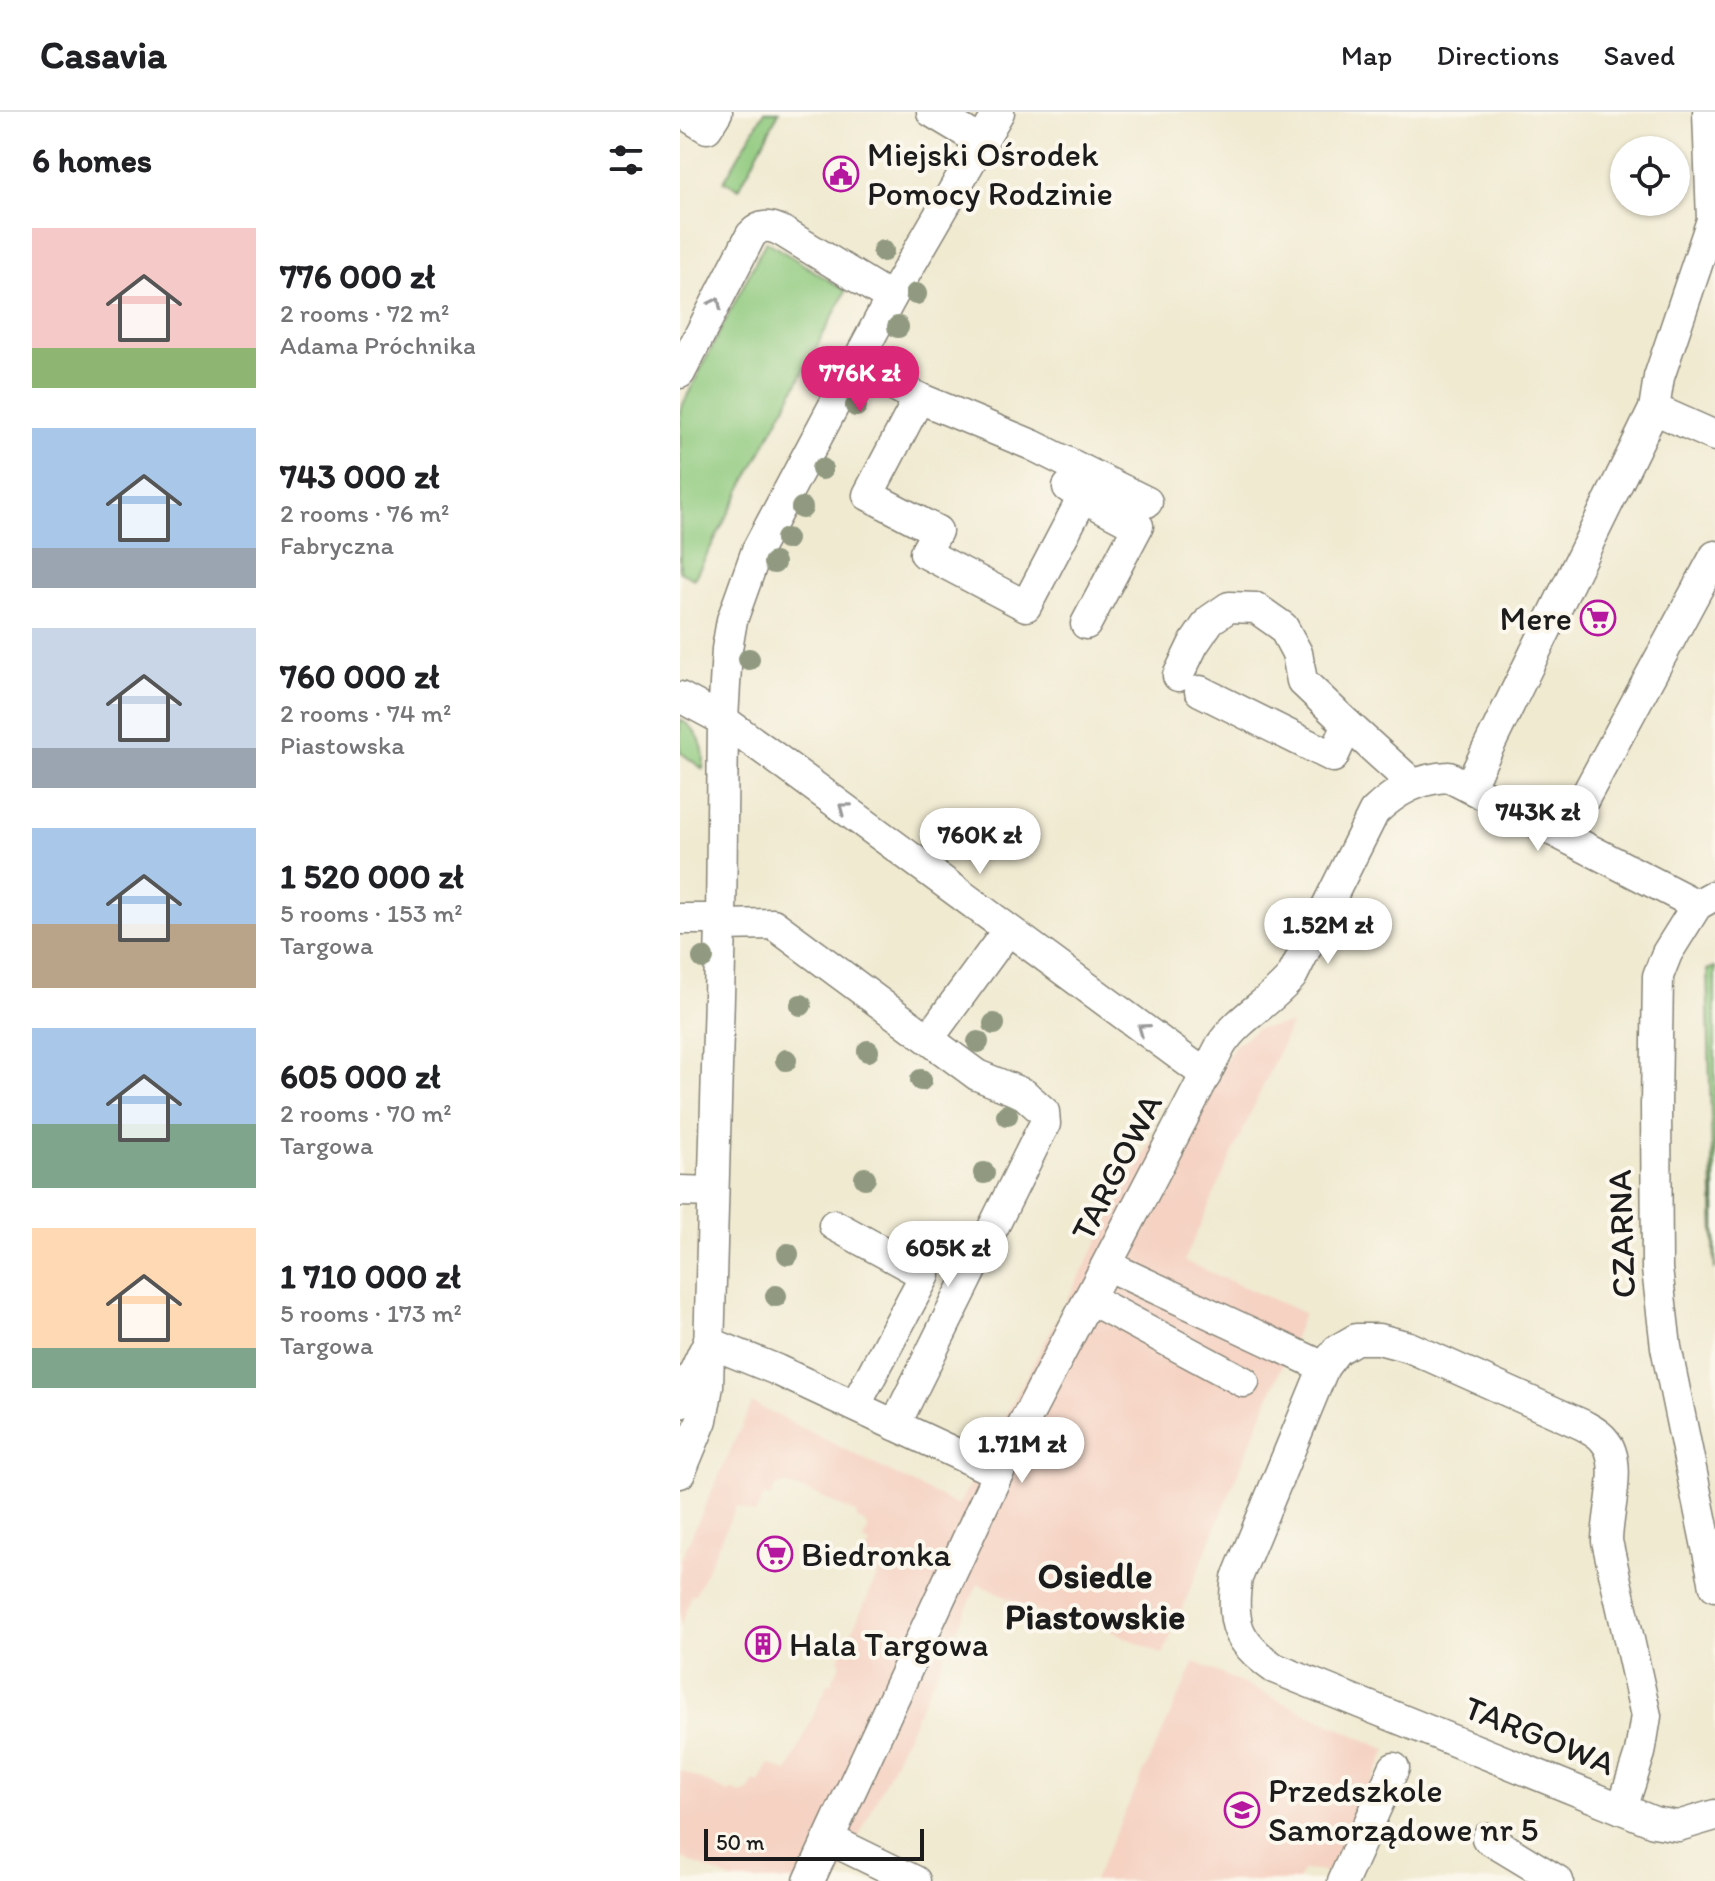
<!DOCTYPE html>
<meta charset="utf-8">
<style>
:root{--surface:#fff;--page:#f2f2f2;--text:#202124;--muted:#757577;--line:#e0e0e0;--accent:#db2777}
body{margin:0;font-family:Itim,sans-serif;background:var(--page);color:var(--text);height:100vh;display:flex;flex-direction:column;font-size:30px;white-space:nowrap}
*{box-sizing:border-box;margin:0}
p{font-size:26px;color:var(--muted)}
.icon{flex:none;width:44px;height:44px;fill:none;stroke:currentColor;stroke-width:2;stroke-linecap:round;stroke-linejoin:round}
.map{position:relative;flex:1;overflow:hidden}
.drawer{display:flex;flex-direction:column;background:var(--surface);width:680px}
.drawer>*{flex:none}
.fabs{position:absolute;left:930px;top:24px;display:grid;gap:16px}
.fabs a{display:grid;place-items:center;width:80px;height:80px;border-radius:50%;background:var(--surface);box-shadow:0 2px 6px #0004;font-size:40px}
.scale{position:absolute;left:24px;bottom:20px;width:220px;box-sizing:border-box;padding-left:8px;border:4px solid #1c1c1c;border-top:0;font-size:22px;line-height:28px;white-space:nowrap;color:#1c1c1c;-webkit-text-stroke:6px #fbf7ec;paint-order:stroke}
.price{position:absolute;translate:-50% -68px;padding:0 18px;border-radius:28px;background:#fff;color:#222;font-size:26px;line-height:52px;filter:drop-shadow(0 2px 4px #0008)}
.price::after{content:'';position:absolute;left:50%;top:48px;width:24px;height:18px;margin-left:-12px;background:inherit;clip-path:polygon(0 0,100% 0,50% 100%)}
.price.active{background:var(--accent);color:#fff}
ul{padding:0;list-style:none}
li{display:flex;align-items:center;gap:24px;height:200px;padding:0 32px}
li span{display:grid;place-items:center;flex:none;width:224px;height:160px;border-radius:0px;color:#555}
li>.icon{margin-inline-start:auto}
span .icon{width:96px;height:96px;fill:#fffc;stroke-width:1}
li b{font-size:34px}
h2{display:flex;justify-content:space-between;align-items:center;height:96px;padding:0 32px;font-size:34px}
header{display:flex;align-items:center;gap:48px;box-sizing:border-box;height:112px;padding:0 40px;background:var(--surface);border-bottom:2px solid var(--line)}
header strong{font-size:38px}
nav{display:flex;gap:44px;margin-inline-start:auto;font-size:28px}
main{display:flex;flex:1;min-height:0}
.map>svg:first-child{display:block}
.built{fill:#f5d2c2}
.green{fill:#8ec97d;stroke:#55724c;stroke-width:2}
.lines{fill:none;stroke-linecap:round;stroke-linejoin:round}
.minor-casing{stroke:#868376;stroke-width:33}
.minor{stroke:#fff;stroke-width:30}
.tree{fill:#919a80}
.oneway{stroke:#999}
.labels{text-anchor:middle;stroke-width:8;stroke-linejoin:round;paint-order:stroke}
.poi-label{font-size:34px;fill:#1c1c1c;stroke:#fbf7ec;text-anchor:start}
.street-label{font-size:34px;fill:#1c1c1c;stroke:#fbf7ec}
.neighbourhood-label{font-size:36px;font-weight:bold;fill:#1c1c1c;stroke:#fbf7ec}
</style>
<header>
<strong>Casavia</strong>
<nav><a>Map</a><a>Directions</a><a>Saved</a></nav>
</header>
<main>
<section class="drawer">
<h2>6 homes<svg class="icon" aria-label="filters" viewBox="0 0 24 24"><path d="M4 7h16M4 17h16"/><circle cx="9" cy="7" r="2"/><circle cx="15" cy="17" r="2"/></svg></h2>
<ul>
<li><span style="background:linear-gradient(#f6c9c9 75%,#8fb573 0)"><svg class="icon" aria-label="home" viewBox="0 0 24 24"><path d="M3 11l9-7 9 7M6 9v11h12V9"/></svg></span><div><b>776 000 zł</b><p>2 rooms · 72 m²</p><p>Adama Próchnika</p></div></li>
<li><span style="background:linear-gradient(#a9c7e8 75%,#9aa5b1 0)"><svg class="icon" aria-label="home" viewBox="0 0 24 24"><path d="M3 11l9-7 9 7M6 9v11h12V9"/></svg></span><div><b>743 000 zł</b><p>2 rooms · 76 m²</p><p>Fabryczna</p></div></li>
<li><span style="background:linear-gradient(#c9d6e8 75%,#9aa5b1 0)"><svg class="icon" aria-label="home" viewBox="0 0 24 24"><path d="M3 11l9-7 9 7M6 9v11h12V9"/></svg></span><div><b>760 000 zł</b><p>2 rooms · 74 m²</p><p>Piastowska</p></div></li>
<li><span style="background:linear-gradient(#a9c7e8 60%,#b9a48a 0)"><svg class="icon" aria-label="home" viewBox="0 0 24 24"><path d="M3 11l9-7 9 7M6 9v11h12V9"/></svg></span><div><b>1 520 000 zł</b><p>5 rooms · 153 m²</p><p>Targowa</p></div></li>
<li><span style="background:linear-gradient(#a9c7e8 60%,#7fa58c 0)"><svg class="icon" aria-label="home" viewBox="0 0 24 24"><path d="M3 11l9-7 9 7M6 9v11h12V9"/></svg></span><div><b>605 000 zł</b><p>2 rooms · 70 m²</p><p>Targowa</p></div></li>
<li><span style="background:linear-gradient(#ffd9b3 75%,#7fa58c 0)"><svg class="icon" aria-label="home" viewBox="0 0 24 24"><path d="M3 11l9-7 9 7M6 9v11h12V9"/></svg></span><div><b>1 710 000 zł</b><p>5 rooms · 173 m²</p><p>Targowa</p></div></li>
</ul>
</section>
<div class="map">
<svg width="1035" height="1769" viewBox="0 0 1035 1769">
<rect width="100%" height="100%" fill="#fbf7ec"/>
<filter id="ink" filterUnits="userSpaceOnUse"><feTurbulence type="fractalNoise" baseFrequency=".0125" numOctaves="2"/><feDisplacementMap in="SourceGraphic" scale="16" xChannelSelector="R" yChannelSelector="G"/><feConvolveMatrix kernelMatrix="1 2 1 2 8 2 1 2 1" color-interpolation-filters="sRGB"/></filter>
<filter id="wash" filterUnits="userSpaceOnUse"><feTurbulence type="fractalNoise" baseFrequency=".006" numOctaves="4" result="noise"/><feDisplacementMap in="SourceGraphic" scale="32" xChannelSelector="R" yChannelSelector="G"/><feGaussianBlur stdDeviation="1.8" result="paint"/><feColorMatrix in="noise" values="0 0 0 0 0 0 0 0 0 0 0 0 0 0 0 0 0 1.4 0 .05"/><feComposite in="paint" operator="in"/></filter>
<g filter="url(#wash)">
<rect width="100%" height="100%" fill="#f0ead1"/>
<g class="built">
<polygon points="611,912 504,1149 624,1201 483,1543 403,1505 394,1518 298,1472 158,1769 54,1769 0,1745 0,1658 49,1681 51,1678 61,1682 69,1679 74,1669 80,1671 89,1652 108,1660 148,1571 151,1572 156,1561 161,1551 158,1549 199,1460 181,1451 190,1432 184,1429 188,1419 185,1411 176,1406 177,1402 135,1382 103,1372 95,1375 90,1385 84,1383 75,1402 56,1394 15,1483 12,1482 0,1516 0,1449 72,1291 278,1394 504,967 530,976 554,934 576,917"/>
<polygon points="515,1550 707,1638 648,1760 623,1758 618,1769 413,1769"/>
</g>
<g class="green">
<polygon points="84,0 99,0 59,77 44,69"/>
<polygon points="86,129 166,179 14,467 0,460 0,298"/>
<path d="M0 607C18 618 27 636 23 657L0 640Z"/>
<polygon points="1035,855 1035,1158 1027,858"/>
</g>
</g>
<g filter="url(#ink)">
<g class="lines">
<g class="minor-casing">
<g id="minor">
<polyline points="1,0 27,16 37,0"/>
<polyline points="252,0 302,30"/>
<polyline points="175,254 239,286 352,333 467,390"/>
<path d="M0 261 71 123C81 112 90 113 103 120L211 186"/>
<polyline points="239,286 188,383 257,419 245,441 346,494 403,385"/>
<polyline points="974,297 1035,324"/>
<polyline points="388,375 403,385 458,414 406,512"/>
<polyline points="498,564 513,533 530,508 549,495 576,496 603,515 617,541 622,569 668,613"/>
<polyline points="520,579 653,645 668,613 733,672"/>
<polyline points="0,585 43,608 97,647 526,963"/>
<polyline points="789,675 974,297 979,265 1032,108 1028,0"/>
<polyline points="884,724 1035,444"/>
<polyline points="1033,784 1017,793 987,841 978,864 976,994 977,1157 986,1235 1035,1474"/>
<polyline points="0,807 41,807"/>
<polyline points="41,813 93,812 297,963 344,982 364,1000 365,1012 360,1021 215,1313"/>
<polyline points="249,926 328,818"/>
<polyline points="0,1079 33,1080"/>
<polyline points="154,1113 245,1163 175,1294"/>
<polyline points="428,1154 644,1255"/>
<polyline points="410,1187 564,1270"/>
<path d="M676 1227H699L729 1235 903 1313C910 1317 919 1321 924 1328 944 1349 927 1401 927 1429L966 1604 960 1641 942 1697 594 1556C557 1530 550 1511 557 1466L644 1255 657 1238Z"/>
<polyline points="28,1230 97,1258 318,1361"/>
<polyline points="0,1291 24,1239"/>
<polyline points="0,1361 22,1308 28,1274 41,813 43,608 47,537 52,508 77,438 211,186 319,0"/>
<polyline points="942,1697 974,1710 998,1714 1035,1703"/>
<polyline points="807,1726 878,1769"/>
<polyline points="149,1727 235,1769"/>
<path d="M129 1769 318 1361 541 933C559 905 591 890 612 864L694 700C716 679 739 666 769 665L1017 793"/>
<polyline points="663,1769 714,1656"/>
</g>
</g>
<use href="#minor" class="minor"/>
</g>
<g class="tree">
<circle cx="203" cy="139" r="11"/>
<circle cx="236" cy="182" r="11"/>
<circle cx="218" cy="215" r="11"/>
<circle cx="176" cy="294" r="11"/>
<circle cx="142" cy="357" r="11"/>
<circle cx="122" cy="396" r="11"/>
<circle cx="106" cy="427" r="11"/>
<circle cx="94" cy="451" r="11"/>
<circle cx="69" cy="547" r="11"/>
<circle cx="23" cy="846" r="11"/>
<circle cx="121" cy="893" r="11"/>
<circle cx="314" cy="912" r="11"/>
<circle cx="298" cy="930" r="11"/>
<circle cx="188" cy="939" r="11"/>
<circle cx="106" cy="948" r="11"/>
<circle cx="241" cy="968" r="11"/>
<circle cx="327" cy="1003" r="11"/>
<circle cx="304" cy="1061" r="11"/>
<circle cx="185" cy="1066" r="11"/>
<circle cx="108" cy="1142" r="11"/>
<circle cx="96" cy="1184" r="11"/>
</g>
<defs><path id="oneway-chevron" d="M-2-3.5L2.5 0L-2 3.5" fill="none" stroke-width="1.6" stroke-linecap="round" stroke-linejoin="round" transform="scale(2)"/></defs>
<g class="oneway">
<use href="#oneway-chevron" transform="translate(36 191) rotate(-63)"/>
<use href="#oneway-chevron" transform="translate(164 696) rotate(-143)"/>
<use href="#oneway-chevron" transform="translate(463 917) rotate(-144)"/>
</g>
</g>
<defs>
<g id="civic-ring" transform="scale(1.8)"><circle r="9.5" fill="#fbf7ec" stroke="#b5179e" stroke-width="1.5"/><path d="M-.6-6.5H3V-4.5H.6V-3L4-1V1h2V6H-6V1h2V-1L-.6-3ZM-1.2 2.5V6h2.4V2.5Z" fill="#b5179e"/></g>
<g id="supermarket-ring" transform="scale(1.8)"><circle r="9.5" fill="#fbf7ec" stroke="#b5179e" stroke-width="1.5"/><path d="M-6-5.5h2.5l.6 2H6L4.5 2H-2.5L-4.4-4H-6ZM-1.5 3.2a1.3 1.3 0 1 0 .1 0ZM3 3.2a1.3 1.3 0 1 0 .1 0Z" fill="#b5179e"/></g>
<g id="building-ring" transform="scale(1.8)"><circle r="9.5" fill="#fbf7ec" stroke="#b5179e" stroke-width="1.5"/><path d="M-4-6H4V6H1V3H-1V6H-4ZM-2.5-4.3h1.7v1.8h-1.7ZM.8-4.3h1.7v1.8H.8ZM-2.5-1h1.7V.8h-1.7ZM.8-1h1.7V.8H.8Z" fill="#b5179e"/></g>
<g id="school-ring" transform="scale(1.8)"><circle r="9.5" fill="#fbf7ec" stroke="#b5179e" stroke-width="1.5"/><path d="M0-5L7-2L0 1L-7-2ZM-4 1L0 2.5L4 1V4Q0 6-4 4Z" fill="#b5179e"/></g>
</defs>
<g fill-rule="evenodd">
<use href="#civic-ring" x="161" y="62"/>
<use href="#supermarket-ring" x="918" y="506"/>
<use href="#supermarket-ring" x="95" y="1442"/>
<use href="#building-ring" x="83" y="1532"/>
<use href="#school-ring" x="562" y="1698"/>
</g>
<g class="labels">
<g class="poi-label">
<text x="187" y="54">Miejski Ośrodek<tspan x="187" dy="39">Pomocy Rodzinie</tspan></text>
<text x="892" y="518" text-anchor="end">Mere</text>
<text x="121" y="1454">Biedronka</text>
<text x="109" y="1544">Hala Targowa</text>
<text x="588" y="1690">Przedszkole<tspan x="588" dy="39">Samorządowe nr 5</tspan></text>
</g>
<g class="street-label">
<text transform="translate(436 1055) rotate(-63)" y="12">TARGOWA</text>
<text transform="translate(941 1122) rotate(-92)" y="12">CZARNA</text>
<text transform="translate(860 1623) rotate(22)" y="12">TARGOWA</text>
</g>
<g class="neighbourhood-label">
<text x="415" y="1476">Osiedle<tspan x="415" dy="41">Piastowskie</tspan></text>
</g>
</g>
</svg>
<div class="fabs">
<a><svg class="icon" aria-label="locate" viewBox="0 0 24 24"><circle cx="12" cy="12" r="6"/><path d="M12 2v4M12 18v4M2 12h4M18 12h4"/></svg></a>
</div>
<div class="scale">50 m</div>
<b class="price active" style="left:180px;top:302px">776K zł</b>
<b class="price" style="left:858px;top:741px">743K zł</b>
<b class="price" style="left:300px;top:764px">760K zł</b>
<b class="price" style="left:648px;top:854px">1.52M zł</b>
<b class="price" style="left:268px;top:1177px">605K zł</b>
<b class="price" style="left:342px;top:1373px">1.71M zł</b>
</div>
</main>
